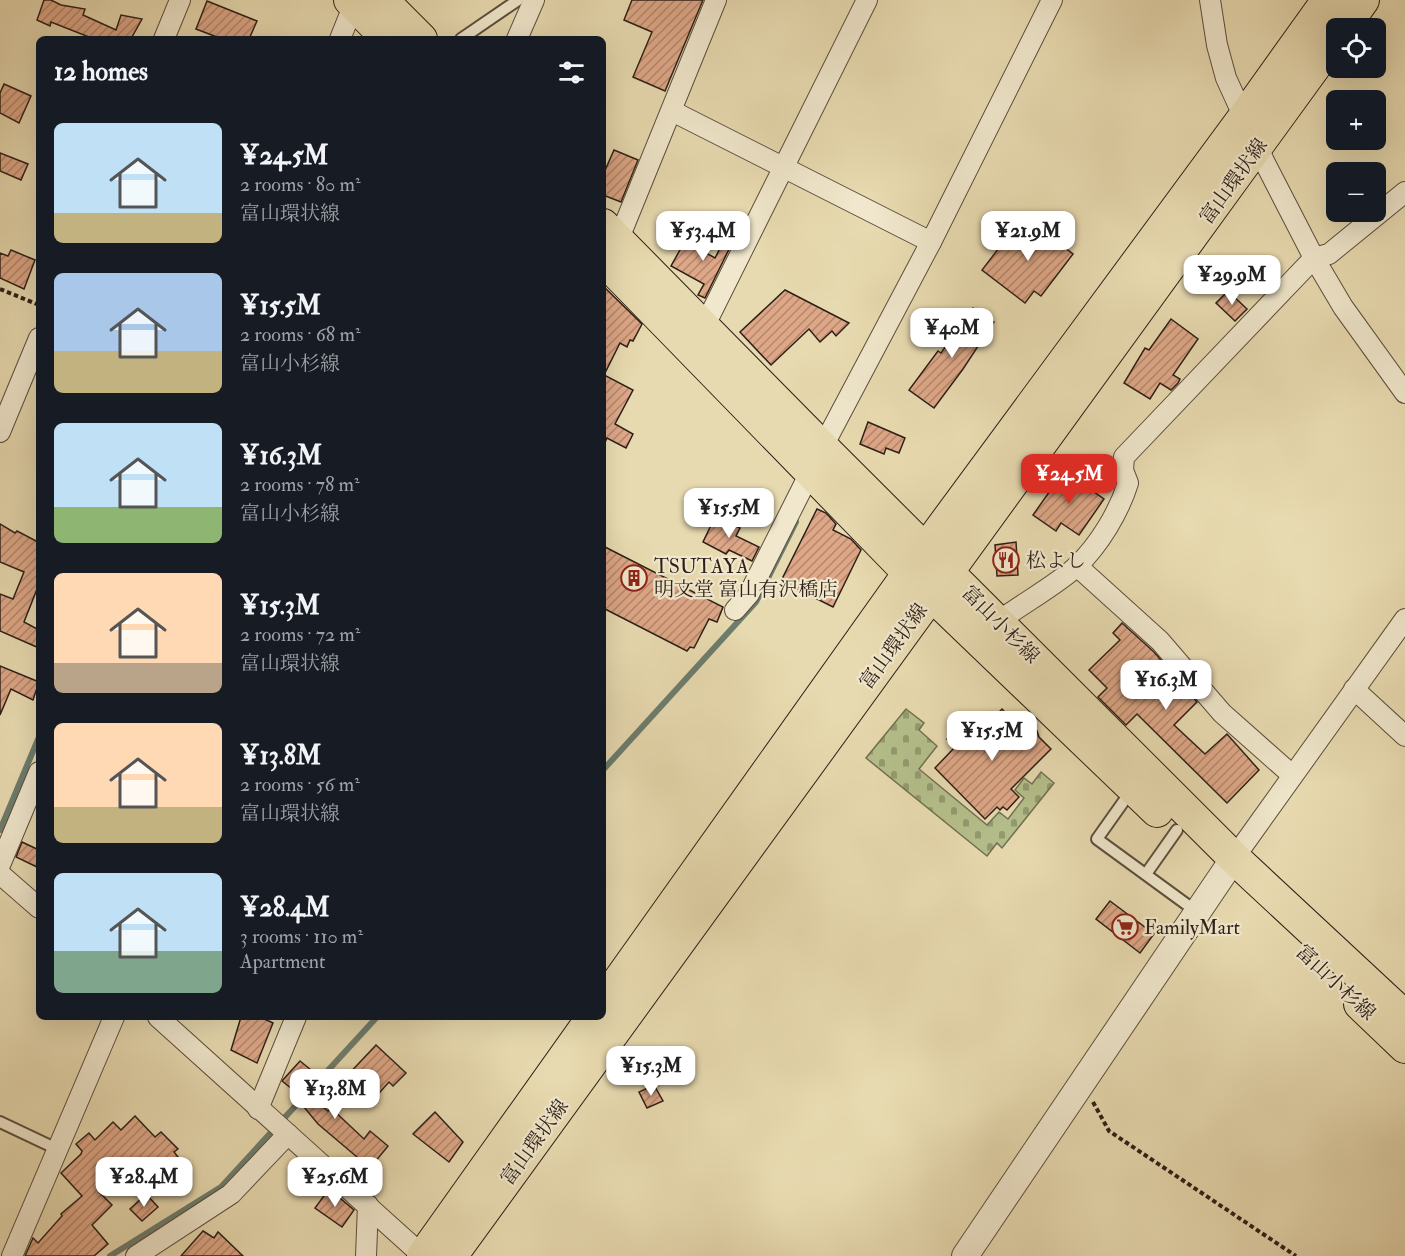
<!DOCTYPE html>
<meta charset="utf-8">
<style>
:root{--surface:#171b24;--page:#20242c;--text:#f1f3f6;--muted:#9ea1a6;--accent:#d93025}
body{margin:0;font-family:"IM FELL Double Pica","Noto Serif JP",serif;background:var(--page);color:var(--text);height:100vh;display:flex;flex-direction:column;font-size:22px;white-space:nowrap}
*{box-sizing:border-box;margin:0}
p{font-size:20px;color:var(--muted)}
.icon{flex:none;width:33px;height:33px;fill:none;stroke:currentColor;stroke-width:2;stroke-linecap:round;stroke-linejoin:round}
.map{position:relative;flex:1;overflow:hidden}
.details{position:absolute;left:36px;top:36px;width:570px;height:984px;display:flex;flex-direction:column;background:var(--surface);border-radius:9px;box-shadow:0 6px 24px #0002}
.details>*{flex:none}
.tools{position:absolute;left:1326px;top:18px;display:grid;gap:12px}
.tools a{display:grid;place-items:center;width:60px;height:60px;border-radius:9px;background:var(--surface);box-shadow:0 6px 24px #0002;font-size:30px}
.price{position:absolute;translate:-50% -51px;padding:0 14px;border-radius:12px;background:#fff;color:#222;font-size:20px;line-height:39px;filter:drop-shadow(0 2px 3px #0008)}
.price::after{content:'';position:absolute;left:50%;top:36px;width:18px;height:14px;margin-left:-9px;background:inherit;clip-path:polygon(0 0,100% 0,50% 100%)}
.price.active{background:var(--accent);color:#fff}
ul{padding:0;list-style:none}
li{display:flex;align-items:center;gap:18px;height:150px;padding:0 18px}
li span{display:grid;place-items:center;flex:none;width:168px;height:120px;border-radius:9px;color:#555}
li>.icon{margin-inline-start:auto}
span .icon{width:72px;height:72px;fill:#fffc;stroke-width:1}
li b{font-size:26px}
h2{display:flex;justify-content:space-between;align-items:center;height:72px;padding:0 18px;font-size:26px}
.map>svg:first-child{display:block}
.cemetery{fill:url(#cemetery-stones);stroke:#717052;stroke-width:1.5}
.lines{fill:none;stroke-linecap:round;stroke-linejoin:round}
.stream{stroke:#6d7d6e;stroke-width:6}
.building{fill:url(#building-hatch);stroke:#2d1f17;stroke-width:1.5}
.service-casing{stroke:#5c4e3d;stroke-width:14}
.minor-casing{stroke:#5c4e3d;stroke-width:22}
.tertiary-casing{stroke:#5c4e3d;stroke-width:28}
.primary-casing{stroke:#2d1f17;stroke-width:34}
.path{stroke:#2d1f17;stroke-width:4;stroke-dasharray:4.5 3;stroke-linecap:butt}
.service{stroke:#f0e7cc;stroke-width:10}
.minor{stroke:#f0e7cc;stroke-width:20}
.tertiary{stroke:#f0e7cc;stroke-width:26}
.primary{stroke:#e8dab0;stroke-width:32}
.labels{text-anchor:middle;stroke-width:4.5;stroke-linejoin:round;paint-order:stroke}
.street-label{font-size:20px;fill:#2d1f17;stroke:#f0e7cc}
.poi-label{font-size:20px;fill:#2d1f17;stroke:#f0e7cc;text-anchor:start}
</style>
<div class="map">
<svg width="1405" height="1256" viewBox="0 0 1405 1256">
<defs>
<pattern id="cemetery-stones" width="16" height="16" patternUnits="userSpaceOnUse" patternTransform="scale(1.5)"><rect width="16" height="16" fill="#b5c08c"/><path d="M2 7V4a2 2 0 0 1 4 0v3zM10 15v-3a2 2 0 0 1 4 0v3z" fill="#949b71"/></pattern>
<pattern id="building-hatch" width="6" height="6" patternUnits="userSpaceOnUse" patternTransform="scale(1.5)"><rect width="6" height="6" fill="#dea787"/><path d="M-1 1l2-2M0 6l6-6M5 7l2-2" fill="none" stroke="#b4876d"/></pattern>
</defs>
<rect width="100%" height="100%" fill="#e8dab0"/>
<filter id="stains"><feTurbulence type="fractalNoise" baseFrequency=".00333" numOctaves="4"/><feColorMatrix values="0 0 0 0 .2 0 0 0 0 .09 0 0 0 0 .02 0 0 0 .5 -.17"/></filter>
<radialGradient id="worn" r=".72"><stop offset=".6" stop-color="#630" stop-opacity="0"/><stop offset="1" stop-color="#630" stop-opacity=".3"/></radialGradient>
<polygon class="cemetery" points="906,709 924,723 919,730 937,746 919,769 987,825 999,812 1008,819 1024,798 1015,790 1024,778 1032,784 1041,772 1054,783 1002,848 997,843 987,856 866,758"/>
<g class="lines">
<g class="stream">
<polyline points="603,770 756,602 796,522"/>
<polyline points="0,830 39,737"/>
<polyline points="110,1256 221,1187 377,1017"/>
</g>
</g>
<g class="building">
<polygon points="44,0 51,0 61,5 85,9 83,15 116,30 121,15 142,19 132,37 136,39 94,39 51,22 50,26 37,20"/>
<polygon points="632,0 703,0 665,91 633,77 652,32 624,20"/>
<polygon points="207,1 257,21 249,39 222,39 196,29"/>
<polygon points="4,84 31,96 19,123 0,113 0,93"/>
<polygon points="614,150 638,160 621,202 603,195 603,175"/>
<polygon points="0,153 28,164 21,180 0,171"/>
<polygon points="1029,221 1073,254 1041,296 1034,291 1025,303 982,270 1009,235 1013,238"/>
<polygon points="731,227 738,231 705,298 698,295 704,284 671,266 685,241 715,258"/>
<polygon points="11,250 35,260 24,289 0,278 0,253 8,256"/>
<polygon points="603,286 642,324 633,341 630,340 627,347 620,343 604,375 633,390 615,424 633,434 626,448 607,438 603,447"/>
<polygon points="785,290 849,323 836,336 832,331 820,342 809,329 771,365 740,332"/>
<polygon points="1228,291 1247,309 1235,321 1216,303"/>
<polygon points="973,308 994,322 963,369 934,408 909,390 938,351 941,353 960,326 962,327"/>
<polygon points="1171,319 1198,339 1173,375 1180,379 1178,383 1171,390 1160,383 1150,399 1124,383 1145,348 1149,350"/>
<polygon points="868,422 905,438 899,453 886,448 884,454 860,444"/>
<polygon points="1064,471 1104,499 1079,535 1061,523 1056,531 1033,515"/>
<polygon points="817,509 826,513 836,524 833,530 851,539 861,550 833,607 781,581"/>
<polygon points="716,515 740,528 736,536 759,547 752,561 729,550 726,554 703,542"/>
<polygon points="0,524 15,533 17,531 36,541 39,536 39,584 24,622 39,630 39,648 0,631 0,594 13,599 24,572 0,562"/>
<polygon points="1016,542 1018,575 997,576 995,545"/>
<polygon points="603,546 723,607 717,622 709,619 694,648 690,647 687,651 603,608"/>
<polygon points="1122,623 1154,652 1197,702 1174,725 1205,754 1227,734 1259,770 1227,803 1137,714 1126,725 1098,697 1107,688 1089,670 1120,640 1113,633"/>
<polygon points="0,666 39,682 33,700 11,689 0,715"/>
<polygon points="1002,709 1013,721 1018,716 1023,721 1031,724 1037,731 1039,737 1051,749 1011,789 1019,797 1007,810 1003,807 1000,810 997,807 985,819 935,768 955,747 947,739 961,726 973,738"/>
<polygon points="22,842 39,850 39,868 16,857"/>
<polygon points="1110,901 1154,934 1140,953 1096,919"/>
<polygon points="241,1017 260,1017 273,1023 257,1063 231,1050"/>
<polygon points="376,1045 406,1073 393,1086 389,1082 372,1101 345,1078"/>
<polygon points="300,1061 316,1074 300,1090 328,1111 331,1108 364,1139 370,1131 388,1146 370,1168 318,1124 294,1095 297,1093 282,1081"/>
<polygon points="654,1085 663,1101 647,1108 639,1092"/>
<polygon points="435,1112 463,1142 449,1162 413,1134"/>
<polygon points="135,1116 155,1137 161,1132 178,1149 174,1152 178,1157 174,1161 175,1173 160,1173 148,1184 130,1164 99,1192 112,1205 92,1225 108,1244 94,1256 25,1256 33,1238 38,1243 62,1216 61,1214 82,1196 61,1173 81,1154 82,1151 76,1144 89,1133 95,1140 113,1122 121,1130"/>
<polygon points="329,1189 354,1210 342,1227 315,1208"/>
<polygon points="146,1194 158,1207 142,1221 130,1209"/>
<polygon points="203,1231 214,1238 218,1232 243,1256 181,1256"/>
</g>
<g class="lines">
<g class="service-casing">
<g id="service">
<polyline points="461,39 518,0"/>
<polyline points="1131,791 1097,839 1197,912"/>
<polyline points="1146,874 1177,830"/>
<polyline points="0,1122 57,1149"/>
</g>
</g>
<g class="minor-casing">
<g id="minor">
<polyline points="1210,0 1217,45 1226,78 1264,161 1314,258 1343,307 1405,393"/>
<polyline points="164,39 180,0"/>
<polyline points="340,39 354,4"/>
<polyline points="517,39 534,0"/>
<polyline points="672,111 931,242"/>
<polyline points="615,248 716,0"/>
<polyline points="704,327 867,0"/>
<polyline points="0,432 39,338"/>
<polyline points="1077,566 1160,641 1222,713 1292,775"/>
<polyline points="735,610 749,594 830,433 931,242 1052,0"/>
<path d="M999 624 1009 614C1029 600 1060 582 1077 566 1099 545 1119 512 1128 483L1123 470 1124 457 1314 258 1329 254 1405 192"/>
<polyline points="1354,689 1405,736"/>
<polyline points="1234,858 1405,619"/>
<polyline points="0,865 39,772"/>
<polyline points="0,874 39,908"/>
<polyline points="158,1017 423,1256"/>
<polyline points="258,1109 296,1017"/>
<polyline points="12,1256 114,1017"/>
<polyline points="136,1256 231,1194 288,1134"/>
<polyline points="366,1256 368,1205"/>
</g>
</g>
<g class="tertiary-casing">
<polyline id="tertiary" points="965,1256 1234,858"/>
</g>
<g class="primary-casing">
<g id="primary">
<polyline points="350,0 388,39"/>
<polyline points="382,0 421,39"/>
<polyline points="1343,28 1363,0"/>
<polyline points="603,225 823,448 1234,858 1405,1017"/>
<polyline points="603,259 909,573 1157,811"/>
<polyline points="603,1003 926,549 1245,116 1328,0"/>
<polyline points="1360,1004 1405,1047"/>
<polyline points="423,1256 593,1017"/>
<polyline points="451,1256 1336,37"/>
</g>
</g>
<g class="path">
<polyline points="0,289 39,305"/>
<polyline points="1093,1102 1109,1131 1296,1256"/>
</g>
<use href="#service" class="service"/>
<use href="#minor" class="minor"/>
<use href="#tertiary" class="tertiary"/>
<use href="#primary" class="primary"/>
</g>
<defs>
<g id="restaurant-ring" transform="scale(1.35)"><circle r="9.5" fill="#f0e7cc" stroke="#8f2418" stroke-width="1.5"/><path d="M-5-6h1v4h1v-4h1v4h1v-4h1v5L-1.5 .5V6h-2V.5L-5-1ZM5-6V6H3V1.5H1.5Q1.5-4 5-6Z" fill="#8f2418"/></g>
<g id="building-ring" transform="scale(1.35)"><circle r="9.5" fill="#f0e7cc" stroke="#8f2418" stroke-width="1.5"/><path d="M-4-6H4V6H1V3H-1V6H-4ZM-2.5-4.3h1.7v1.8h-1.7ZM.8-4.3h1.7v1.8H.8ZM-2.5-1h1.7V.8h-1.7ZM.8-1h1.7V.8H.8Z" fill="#8f2418"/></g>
<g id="supermarket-ring" transform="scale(1.35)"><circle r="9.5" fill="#f0e7cc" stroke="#8f2418" stroke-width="1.5"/><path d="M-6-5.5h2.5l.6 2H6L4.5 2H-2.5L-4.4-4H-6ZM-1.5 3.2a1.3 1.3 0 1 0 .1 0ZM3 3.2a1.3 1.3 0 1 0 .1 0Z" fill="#8f2418"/></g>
</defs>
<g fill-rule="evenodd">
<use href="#restaurant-ring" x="1006" y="560"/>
<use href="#building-ring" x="634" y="578"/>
<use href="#supermarket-ring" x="1125" y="927"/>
</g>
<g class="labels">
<g class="street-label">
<text transform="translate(1233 181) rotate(-54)" y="7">富山環状線</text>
<text transform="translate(1001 624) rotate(45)" y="7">富山小杉線</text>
<text transform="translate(893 646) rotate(-54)" y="7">富山環状線</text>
<text transform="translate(1336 982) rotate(43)" y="7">富山小杉線</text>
<text transform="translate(534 1142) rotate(-54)" y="7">富山環状線</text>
</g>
<g class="poi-label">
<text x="1026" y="567">松よし</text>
<text x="654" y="573">TSUTAYA<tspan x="654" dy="23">明文堂 富山有沢橋店</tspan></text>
<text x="1144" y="934">FamilyMart</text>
</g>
</g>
<rect width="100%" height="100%" filter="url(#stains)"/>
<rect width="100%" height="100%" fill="url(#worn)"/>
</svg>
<div class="tools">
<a><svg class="icon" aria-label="locate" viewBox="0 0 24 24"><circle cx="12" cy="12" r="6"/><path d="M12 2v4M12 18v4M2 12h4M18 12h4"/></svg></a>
<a>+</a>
<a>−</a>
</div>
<b class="price" style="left:703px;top:262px">¥53.4M</b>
<b class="price" style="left:1028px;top:262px">¥21.9M</b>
<b class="price" style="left:1232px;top:306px">¥29.9M</b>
<b class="price" style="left:952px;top:359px">¥40M</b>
<b class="price active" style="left:1069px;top:505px">¥24.5M</b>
<b class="price" style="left:729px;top:539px">¥15.5M</b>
<b class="price" style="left:1166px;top:711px">¥16.3M</b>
<b class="price" style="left:992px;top:762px">¥15.5M</b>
<b class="price" style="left:651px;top:1097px">¥15.3M</b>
<b class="price" style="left:335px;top:1120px">¥13.8M</b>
<b class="price" style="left:144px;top:1208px">¥28.4M</b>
<b class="price" style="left:335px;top:1208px">¥25.6M</b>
<section class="details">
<h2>12 homes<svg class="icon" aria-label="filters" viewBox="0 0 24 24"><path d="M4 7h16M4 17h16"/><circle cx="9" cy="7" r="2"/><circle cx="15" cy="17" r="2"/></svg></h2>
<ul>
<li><span style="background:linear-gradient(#bfe0f5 75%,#c2b280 0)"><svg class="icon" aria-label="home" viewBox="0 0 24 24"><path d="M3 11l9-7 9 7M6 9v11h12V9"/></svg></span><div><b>¥24.5M</b><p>2 rooms · 80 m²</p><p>富山環状線</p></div></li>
<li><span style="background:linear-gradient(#a9c7e8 65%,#c2b280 0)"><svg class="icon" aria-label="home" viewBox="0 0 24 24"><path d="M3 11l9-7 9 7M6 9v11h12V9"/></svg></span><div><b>¥15.5M</b><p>2 rooms · 68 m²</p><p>富山小杉線</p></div></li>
<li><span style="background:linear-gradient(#bfe0f5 70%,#8fb573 0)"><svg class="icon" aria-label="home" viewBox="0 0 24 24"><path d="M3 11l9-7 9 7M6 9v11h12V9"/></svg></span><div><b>¥16.3M</b><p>2 rooms · 78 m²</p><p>富山小杉線</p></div></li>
<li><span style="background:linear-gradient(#ffd9b3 75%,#b9a48a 0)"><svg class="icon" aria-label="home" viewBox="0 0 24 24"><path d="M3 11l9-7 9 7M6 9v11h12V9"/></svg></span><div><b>¥15.3M</b><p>2 rooms · 72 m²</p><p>富山環状線</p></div></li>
<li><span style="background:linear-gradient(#ffd9b3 70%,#c2b280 0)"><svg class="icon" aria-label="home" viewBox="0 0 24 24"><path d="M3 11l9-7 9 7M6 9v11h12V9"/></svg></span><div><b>¥13.8M</b><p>2 rooms · 56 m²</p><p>富山環状線</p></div></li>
<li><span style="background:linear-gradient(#bfe0f5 65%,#7fa58c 0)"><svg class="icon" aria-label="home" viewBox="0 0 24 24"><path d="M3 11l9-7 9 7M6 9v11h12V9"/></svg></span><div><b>¥28.4M</b><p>3 rooms · 110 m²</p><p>Apartment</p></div></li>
</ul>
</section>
</div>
